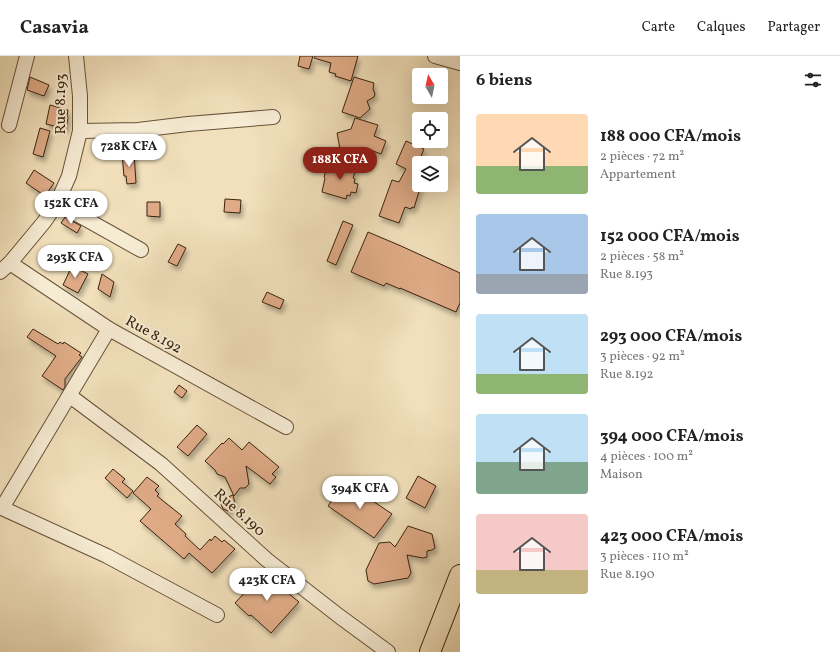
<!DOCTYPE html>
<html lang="fr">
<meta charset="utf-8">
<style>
:root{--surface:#fff;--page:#f2f2f2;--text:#222;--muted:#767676;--line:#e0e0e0;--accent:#8f2418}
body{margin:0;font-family:Vollkorn,serif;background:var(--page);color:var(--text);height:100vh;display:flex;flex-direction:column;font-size:15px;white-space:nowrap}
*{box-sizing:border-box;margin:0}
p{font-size:13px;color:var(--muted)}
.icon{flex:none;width:22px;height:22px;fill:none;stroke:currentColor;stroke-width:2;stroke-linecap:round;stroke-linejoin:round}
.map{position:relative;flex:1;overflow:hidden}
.panel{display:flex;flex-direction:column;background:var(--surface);width:380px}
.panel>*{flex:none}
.needle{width:26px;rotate:351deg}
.fabs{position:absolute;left:412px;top:12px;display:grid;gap:8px}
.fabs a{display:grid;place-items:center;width:36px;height:36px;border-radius:4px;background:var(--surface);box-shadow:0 4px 16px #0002;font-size:20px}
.price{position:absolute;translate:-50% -34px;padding:0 9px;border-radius:14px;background:#fff;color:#222;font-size:13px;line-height:26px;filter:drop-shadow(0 1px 2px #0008)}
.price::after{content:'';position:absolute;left:50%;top:24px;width:12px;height:9px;margin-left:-6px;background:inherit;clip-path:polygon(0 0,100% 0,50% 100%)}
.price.active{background:var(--accent);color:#fff}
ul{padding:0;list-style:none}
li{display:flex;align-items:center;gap:12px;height:100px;padding:0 16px}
li span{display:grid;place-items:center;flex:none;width:112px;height:80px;border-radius:4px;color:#555}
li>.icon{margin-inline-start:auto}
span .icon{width:48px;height:48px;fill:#fffc;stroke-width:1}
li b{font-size:17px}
h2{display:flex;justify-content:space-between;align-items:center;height:48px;padding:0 16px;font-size:17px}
header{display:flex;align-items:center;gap:24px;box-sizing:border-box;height:56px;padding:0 20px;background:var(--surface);border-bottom:1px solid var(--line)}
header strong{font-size:19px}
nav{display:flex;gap:22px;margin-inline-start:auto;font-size:14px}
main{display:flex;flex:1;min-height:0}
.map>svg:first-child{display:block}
.building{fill:#dfab87;stroke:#3a230e;filter:url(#shadow)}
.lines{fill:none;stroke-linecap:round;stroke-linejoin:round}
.minor-casing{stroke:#685239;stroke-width:16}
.highway-casing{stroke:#3a230e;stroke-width:22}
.minor{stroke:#f6ebd3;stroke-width:14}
.highway{stroke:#f1e0bb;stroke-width:20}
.labels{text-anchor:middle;stroke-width:4;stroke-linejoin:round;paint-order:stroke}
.street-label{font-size:15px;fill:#3a230e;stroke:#f6ebd3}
</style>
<header>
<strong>Casavia</strong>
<nav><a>Carte</a><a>Calques</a><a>Partager</a></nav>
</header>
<main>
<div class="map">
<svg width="460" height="596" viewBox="0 0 460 596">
<defs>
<filter id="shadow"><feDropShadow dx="2.5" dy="4.5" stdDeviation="2" flood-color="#0004"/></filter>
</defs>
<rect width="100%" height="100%" fill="#f1e0bb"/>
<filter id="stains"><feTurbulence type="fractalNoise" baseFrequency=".005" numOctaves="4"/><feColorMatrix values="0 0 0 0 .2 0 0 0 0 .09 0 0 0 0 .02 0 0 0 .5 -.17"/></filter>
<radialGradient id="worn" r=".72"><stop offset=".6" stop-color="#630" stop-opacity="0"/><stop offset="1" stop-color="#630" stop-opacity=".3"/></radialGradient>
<g class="building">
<polygon points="300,0 313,0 309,13 298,10"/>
<polygon points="315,0 358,0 351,25 335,20 336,18 329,16 331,7 314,2"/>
<polygon points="30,21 49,29 44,40 27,34"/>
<polygon points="354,21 374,27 373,33 375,38 374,41 367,45 370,53 360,62 342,56"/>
<polygon points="50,49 68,54 67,60 68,61 66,73 46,68"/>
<polygon points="355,62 378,69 374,80 386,85 381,98 373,95 371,98 360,94 341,98 337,77 351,73"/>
<polygon points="40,72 50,75 43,101 33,98"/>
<polygon points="406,85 424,93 421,100 424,101 421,107 419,107 419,110 414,119 419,121 419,129 421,129 414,152 412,151 411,153 405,151 399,167 379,160 392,124 399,126 406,113 396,108"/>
<polygon points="134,97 136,127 127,128 126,120 124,120 122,98"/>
<polygon points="329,105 356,113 353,122 355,123 354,127 358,128 356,137 351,136 350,140 347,139 346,143 322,136 325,122 324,121"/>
<polygon points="34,114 54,127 45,140 26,127"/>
<polygon points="225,143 241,144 240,157 224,156"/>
<polygon points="147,146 160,146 160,161 147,160"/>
<polygon points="65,161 81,170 77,177 61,167"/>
<polygon points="343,165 353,169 336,209 327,205"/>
<polygon points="368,176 401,190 460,217 460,247 456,256 400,232 400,233 386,227 384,230 351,216"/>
<polygon points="178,188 186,192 177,210 168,206"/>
<polygon points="72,210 88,218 78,237 63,229"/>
<polygon points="102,218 114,226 110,241 98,233"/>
<polygon points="267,236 284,244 280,253 262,246"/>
<polygon points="33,273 58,288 60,286 63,288 64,286 81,297 79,299 82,301 65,323 65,331 63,334 42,320 56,300 27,281"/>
<polygon points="179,329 187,335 182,342 174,336"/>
<polygon points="197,369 207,378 188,400 177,391"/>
<polygon points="229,382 242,394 249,386 279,411 272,418 276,421 270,428 246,410 249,428 245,432 240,432 234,440 225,421 217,418 215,414 205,405 222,387 223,388"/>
<polygon points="113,413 125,423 122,426 133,435 127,442 105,422"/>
<polygon points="418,420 436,430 425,452 406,442"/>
<polygon points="147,421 159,430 155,434 159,438 157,440 182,460 175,468 186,478 185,480 200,494 210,483 211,485 215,480 222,486 224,484 235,493 212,517 189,497 184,503 140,465 151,453 133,437"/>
<polygon points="345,426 392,458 374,482 328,450"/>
<polygon points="233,439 235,447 233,452 228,455 223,453 221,448 223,443"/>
<polygon points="408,470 432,478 435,492 432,494 427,495 427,501 423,502 407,499 411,517 408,522 374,528 368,525 366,514 379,487 390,486 395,491"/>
<polygon points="266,515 278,527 277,528 299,546 271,577 251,559 249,560 235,547 248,533 249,534"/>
</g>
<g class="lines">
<g class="minor-casing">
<g id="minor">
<polyline points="435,0 460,7"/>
<polyline points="9,69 27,0"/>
<polyline points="80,75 138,74 188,68 273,61"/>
<polyline points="57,147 141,194"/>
<polyline points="10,207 109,273 286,371"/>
<polyline points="0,216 10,207 44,166 57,147 69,120 80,75 80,40 76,0"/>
<polyline points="109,273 2,452 107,500 217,559"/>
<polyline points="70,340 161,408 267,504 339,560 388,596"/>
</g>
</g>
<g class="highway-casing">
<polyline id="highway" points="430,596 460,519"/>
</g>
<use href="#minor" class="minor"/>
<use href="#highway" class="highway"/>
</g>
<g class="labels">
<g class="street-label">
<text transform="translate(60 48) rotate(-90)" y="5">Rue 8.193</text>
<text transform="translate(154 278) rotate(29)" y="5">Rue 8.192</text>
<text transform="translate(240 456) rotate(42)" y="5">Rue 8.190</text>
</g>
</g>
<rect width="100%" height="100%" filter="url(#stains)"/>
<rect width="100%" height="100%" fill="url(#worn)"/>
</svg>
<div class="fabs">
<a><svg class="needle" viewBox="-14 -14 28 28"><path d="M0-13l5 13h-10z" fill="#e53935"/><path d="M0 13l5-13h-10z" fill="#767676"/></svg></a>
<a><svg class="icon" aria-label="locate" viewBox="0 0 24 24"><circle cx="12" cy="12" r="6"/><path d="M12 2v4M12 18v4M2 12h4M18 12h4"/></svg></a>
<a><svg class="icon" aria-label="layers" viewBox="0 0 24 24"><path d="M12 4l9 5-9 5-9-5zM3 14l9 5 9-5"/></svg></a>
</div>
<b class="price" style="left:129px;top:112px">728K CFA</b>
<b class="price active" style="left:340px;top:125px">188K CFA</b>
<b class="price" style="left:71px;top:169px">152K CFA</b>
<b class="price" style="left:75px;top:223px">293K CFA</b>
<b class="price" style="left:360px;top:454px">394K CFA</b>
<b class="price" style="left:267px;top:546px">423K CFA</b>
</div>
<section class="panel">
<h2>6 biens<svg class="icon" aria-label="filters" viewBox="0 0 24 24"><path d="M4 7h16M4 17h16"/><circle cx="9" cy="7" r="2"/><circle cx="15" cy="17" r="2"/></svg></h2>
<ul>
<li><span style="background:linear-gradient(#ffd9b3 65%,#8fb573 0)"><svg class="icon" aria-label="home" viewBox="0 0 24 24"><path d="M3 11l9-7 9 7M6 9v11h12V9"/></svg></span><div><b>188 000 CFA/mois</b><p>2 pièces · 72 m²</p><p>Appartement</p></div></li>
<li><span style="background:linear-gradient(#a9c7e8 75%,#9aa5b1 0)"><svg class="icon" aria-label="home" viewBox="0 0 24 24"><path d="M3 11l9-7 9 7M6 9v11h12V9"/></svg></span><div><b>152 000 CFA/mois</b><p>2 pièces · 58 m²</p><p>Rue 8.193</p></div></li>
<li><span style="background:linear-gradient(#bfe0f5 75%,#8fb573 0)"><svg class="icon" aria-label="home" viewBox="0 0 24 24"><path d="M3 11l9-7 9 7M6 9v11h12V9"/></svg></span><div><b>293 000 CFA/mois</b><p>3 pièces · 92 m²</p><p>Rue 8.192</p></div></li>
<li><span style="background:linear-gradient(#bfe0f5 60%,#7fa58c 0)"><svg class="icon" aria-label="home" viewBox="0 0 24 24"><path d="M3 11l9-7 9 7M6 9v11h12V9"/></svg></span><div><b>394 000 CFA/mois</b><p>4 pièces · 100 m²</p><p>Maison</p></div></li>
<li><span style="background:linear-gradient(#f6c9c9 70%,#c2b280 0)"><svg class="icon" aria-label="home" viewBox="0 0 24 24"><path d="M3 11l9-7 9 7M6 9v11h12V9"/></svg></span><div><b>423 000 CFA/mois</b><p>3 pièces · 110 m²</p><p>Rue 8.190</p></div></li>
</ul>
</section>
</main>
